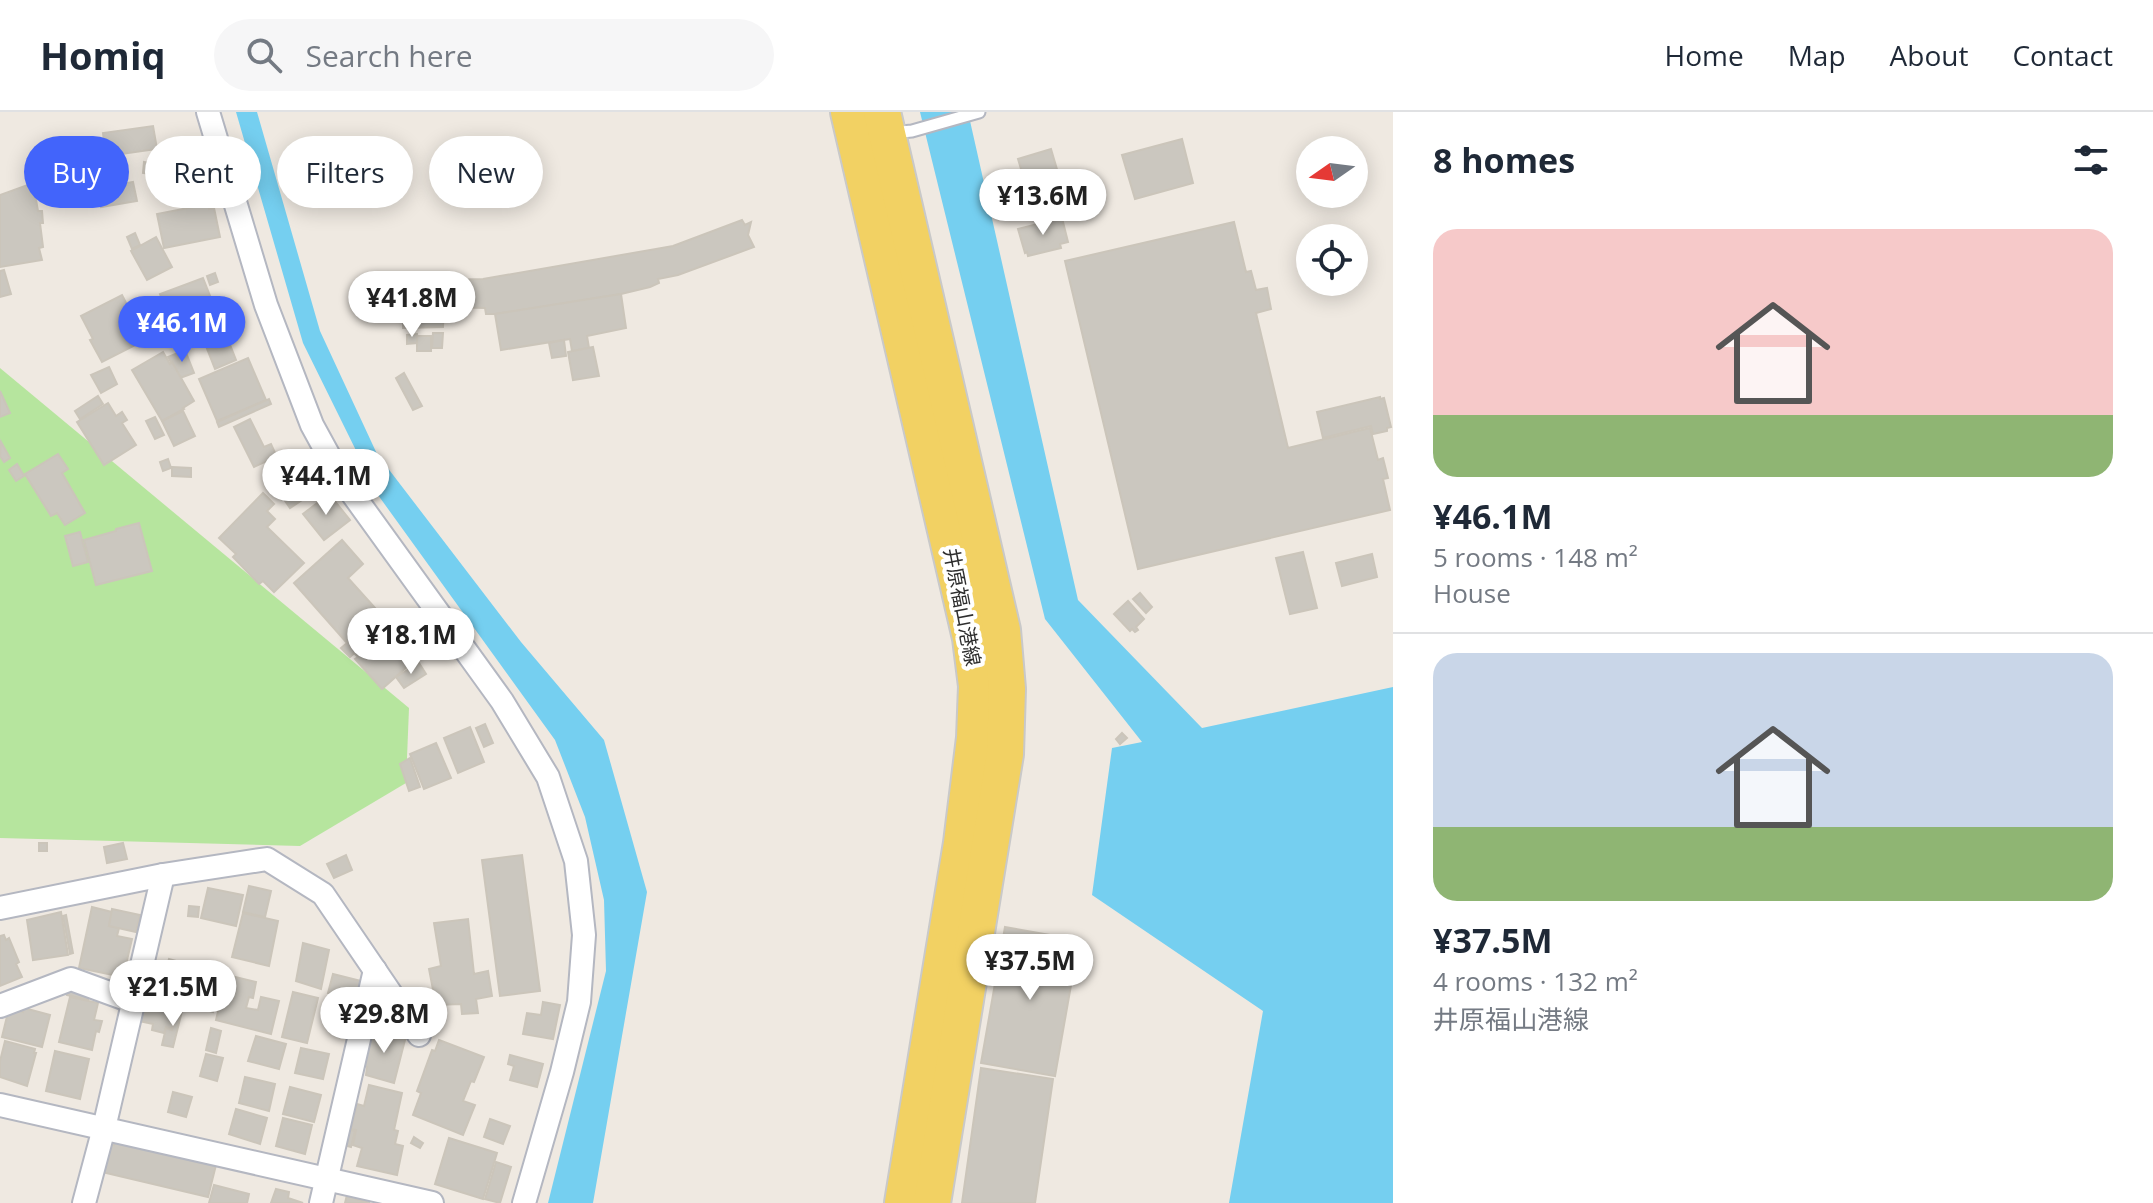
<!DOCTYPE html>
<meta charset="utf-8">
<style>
:root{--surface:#fff;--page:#f6f6f7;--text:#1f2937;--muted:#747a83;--line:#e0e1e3;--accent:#4264fb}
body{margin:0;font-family:"Open Sans","Noto Sans JP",sans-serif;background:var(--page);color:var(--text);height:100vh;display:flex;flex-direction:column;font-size:30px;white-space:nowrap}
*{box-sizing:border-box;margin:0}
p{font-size:26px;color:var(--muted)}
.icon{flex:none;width:44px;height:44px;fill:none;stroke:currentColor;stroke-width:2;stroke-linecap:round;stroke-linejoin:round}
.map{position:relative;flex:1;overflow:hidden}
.details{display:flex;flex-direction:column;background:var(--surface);width:760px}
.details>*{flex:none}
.top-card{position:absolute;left:24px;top:24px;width:760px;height:72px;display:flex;gap:16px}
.needle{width:52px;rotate:256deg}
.buttons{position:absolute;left:1296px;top:24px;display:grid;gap:16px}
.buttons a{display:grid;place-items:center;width:72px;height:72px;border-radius:50%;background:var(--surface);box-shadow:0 4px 20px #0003;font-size:40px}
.price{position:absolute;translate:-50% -68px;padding:0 18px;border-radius:28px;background:#fff;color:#222;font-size:26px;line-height:52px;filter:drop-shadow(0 2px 4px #0008)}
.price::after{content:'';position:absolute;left:50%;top:48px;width:24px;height:18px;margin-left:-12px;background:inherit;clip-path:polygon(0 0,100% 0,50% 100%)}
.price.active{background:var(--accent);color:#fff}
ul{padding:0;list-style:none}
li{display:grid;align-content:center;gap:16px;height:424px;padding:0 40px}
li+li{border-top:2px solid var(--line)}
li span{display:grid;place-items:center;height:248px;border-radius:24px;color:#555}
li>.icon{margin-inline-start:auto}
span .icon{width:144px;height:144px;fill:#fffc;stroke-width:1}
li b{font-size:34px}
h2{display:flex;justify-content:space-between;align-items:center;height:96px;padding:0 40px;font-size:34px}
.pill{padding:0 28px;border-radius:36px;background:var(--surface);box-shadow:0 4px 20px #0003;font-size:28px;line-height:72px}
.pill.active{background:var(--accent);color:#fff}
header{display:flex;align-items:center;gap:48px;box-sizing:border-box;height:112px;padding:0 40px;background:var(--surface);border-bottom:2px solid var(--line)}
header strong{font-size:38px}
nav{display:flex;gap:44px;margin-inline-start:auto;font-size:28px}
.search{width:560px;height:72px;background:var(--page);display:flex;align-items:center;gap:20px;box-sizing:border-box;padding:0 28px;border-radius:44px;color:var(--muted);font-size:30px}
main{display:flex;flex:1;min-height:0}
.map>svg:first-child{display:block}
.green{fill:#b6e59e}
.water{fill:#75cff0}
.building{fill:#cbc7bf;stroke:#cbc5ba;stroke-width:2}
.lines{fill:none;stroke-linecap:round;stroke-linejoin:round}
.lane-casing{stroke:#b4b7c1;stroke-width:15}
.street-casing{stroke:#b4b7c1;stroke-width:26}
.primary-casing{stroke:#c9c9c9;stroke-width:40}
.lane{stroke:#fff;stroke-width:11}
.street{stroke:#fff;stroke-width:22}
.primary{stroke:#f2d163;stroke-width:36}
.labels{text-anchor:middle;stroke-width:8;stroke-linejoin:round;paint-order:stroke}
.street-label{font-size:20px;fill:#2e2e2e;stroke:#fff}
</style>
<header>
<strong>Homiq</strong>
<div class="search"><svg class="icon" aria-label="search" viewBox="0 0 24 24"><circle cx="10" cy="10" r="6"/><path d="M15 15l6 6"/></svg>Search here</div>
<nav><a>Home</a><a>Map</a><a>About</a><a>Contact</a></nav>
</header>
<main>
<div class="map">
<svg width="1393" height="1091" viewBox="0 0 1393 1091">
<rect width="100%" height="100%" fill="#efe9e1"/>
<polygon class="green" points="0,256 409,596 406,671 300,734 0,726"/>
<g class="water">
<polygon points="236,0 257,0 320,219 377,342 521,530 604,628 647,780 593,1091 548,1091 606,859 604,788 585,705 555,628 378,383 303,231"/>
<polygon points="920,0 968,0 1078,488 1202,616 1393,575 1393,1091 1229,1091 1263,899 1092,783 1112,636 1142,630 1045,507"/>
</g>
<g class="building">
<polygon points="153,14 157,37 106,44 103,21"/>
<polygon points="1182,27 1193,71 1135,87 1122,43"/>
<polygon points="1051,37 1069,98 1036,107 1018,47"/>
<polygon points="144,50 157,52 156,63 143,61"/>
<polygon points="193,54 195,63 172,68 170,60"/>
<polygon points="203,61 206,74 167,83 164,70"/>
<polygon points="133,70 137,89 101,95 96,77"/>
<polygon points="33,71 38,99 42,99 43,111 40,111 43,135 39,136 42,148 0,155 0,83"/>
<polygon points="209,92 209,97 214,96 220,125 164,136 157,102"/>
<polygon points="1062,106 1068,130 1060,132 1061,136 1028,144 1027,140 1025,141 1018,117"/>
<polygon points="742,108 745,113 751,110 748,123 754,135 678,163 658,167 659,171 650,175 621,182 495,202 486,202 485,196 444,195 443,215 403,216 404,169 483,167 656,137 673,134"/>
<polygon points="1234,110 1246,160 1251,159 1256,178 1267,176 1271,197 1256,201 1288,336 1370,316 1378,348 1383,346 1388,366 1383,367 1390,398 1138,457 1065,149"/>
<polygon points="135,121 140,133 132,137 127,125"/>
<polygon points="156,125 172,155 147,168 131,139"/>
<polygon points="4,158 11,182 0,185 0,159"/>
<polygon points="215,161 218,170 210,173 207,164"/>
<polygon points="203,166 216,199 173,215 160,182"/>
<polygon points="621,182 626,216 587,224 589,236 572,239 570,227 501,238 495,202"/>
<polygon points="122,183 145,228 102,250 90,228 93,227 81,204"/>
<polygon points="393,193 400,193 399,203 393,203"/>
<polygon points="225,220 236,248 215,257 204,229"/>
<polygon points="433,221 443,221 442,236 432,236"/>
<polygon points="417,222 417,231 407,232 407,223"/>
<rect x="417" y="224" width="14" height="15"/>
<polygon points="564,228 566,244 552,246 549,231"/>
<polygon points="593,235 599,264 573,268 568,240"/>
<polygon points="185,238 194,261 180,266 168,245"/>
<polygon points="163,240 170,252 172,250 194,289 183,296 184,297 162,309 132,258"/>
<polygon points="248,246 266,288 217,309 199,267"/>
<polygon points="109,255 117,272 101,281 91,263"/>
<polygon points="404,261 422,294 413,298 396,266"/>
<polygon points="0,279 10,301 0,305"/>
<polygon points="98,284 103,292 80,307 75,299"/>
<polygon points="1380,285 1380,287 1384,286 1391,315 1387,316 1387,319 1373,322 1371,314 1323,326 1317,300"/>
<polygon points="269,287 271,292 219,315 217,310"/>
<polygon points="108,291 116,304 122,300 127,308 122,311 136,333 104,353 77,310"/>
<polygon points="183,299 195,324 174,334 162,309"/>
<polygon points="155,305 164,323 155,327 146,309"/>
<polygon points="250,307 264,335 271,332 276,343 270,345 271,347 254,355 234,315"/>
<polygon points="1,330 10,346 4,350 0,344"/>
<polygon points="58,342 68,357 62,361 85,401 65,413 57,401 51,404 25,362"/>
<polygon points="168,347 171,356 163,359 160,350"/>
<polygon points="310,347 326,372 290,396 273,371"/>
<polygon points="17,352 24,364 16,369 9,358"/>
<polygon points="172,355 191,356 191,365 172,364"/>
<polygon points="263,381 274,392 267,399 275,407 267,415 304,451 274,480 263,469 259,472 233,445 236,442 219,426"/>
<polygon points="329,382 350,408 324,428 303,402"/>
<polygon points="139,411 152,459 96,473 84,428 116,419 116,417"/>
<polygon points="80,420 88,450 73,454 65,424"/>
<polygon points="342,428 363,452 348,466 384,506 371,517 375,522 350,545 341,536 347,531 294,471"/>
<polygon points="1303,440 1317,496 1290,502 1276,446"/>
<polygon points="1372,442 1377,465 1342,474 1336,451"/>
<polygon points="1140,481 1152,495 1146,501 1133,487"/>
<polygon points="1128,489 1144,507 1136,515 1138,518 1135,520 1132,517 1130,519 1114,502"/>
<polygon points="379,520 408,554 382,577 355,547 358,545 354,541"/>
<polygon points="419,551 426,562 404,576 396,565"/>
<polygon points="485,612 493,631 484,635 476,616"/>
<polygon points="470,615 484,650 458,661 444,626"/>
<polygon points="1122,621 1127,626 1120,632 1116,627"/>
<polygon points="436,631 451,666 424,677 410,642"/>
<polygon points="410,646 420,675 409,679 400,652"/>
<rect x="39" y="731" width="8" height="8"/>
<polygon points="123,731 127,747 107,751 104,735"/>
<polygon points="346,743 352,758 334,766 327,752"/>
<polygon points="522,743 540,879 500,884 482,748"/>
<polygon points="249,774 271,779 265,805 243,800"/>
<polygon points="208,776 243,783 236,814 201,806"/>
<polygon points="189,794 199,795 198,805 188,804"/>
<polygon points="92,795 112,800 109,814 119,816 117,824 132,827 123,865 79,856"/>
<polygon points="112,797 140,803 136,820 109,814"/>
<polygon points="61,800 68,843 33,848 27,808"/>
<polygon points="243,801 278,809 269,854 232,845"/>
<polygon points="66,803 73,841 70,842 63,804"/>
<polygon points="468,807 474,862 488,859 492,884 476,887 478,901 462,902 461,892 436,893 429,857 441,854 434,811"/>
<polygon points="1005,815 1079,828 1055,964 981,951"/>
<polygon points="4,823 6,828 9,826 19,850 16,852 22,865 0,874 0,824"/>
<polygon points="303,831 329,838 321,877 296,869"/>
<polygon points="169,847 183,851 181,857 186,858 181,878 187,880 185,891 178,889 172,917 166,915 164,921 152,918 153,912 139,909 154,851 167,854"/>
<polygon points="209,851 224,855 213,900 198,896"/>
<polygon points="333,862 361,869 356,888 328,881"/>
<polygon points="227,863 256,870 253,886 249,885 246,896 258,898 261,885 279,889 271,922 216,908"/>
<polygon points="69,876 90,881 88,888 67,883"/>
<polygon points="293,880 318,886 307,931 282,925"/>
<polygon points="70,885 98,891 94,908 102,909 99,920 96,919 92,938 59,930"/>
<polygon points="179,890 184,891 173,935 162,933 166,916 172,918"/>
<polygon points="543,890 560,893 553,927 523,922 527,901 541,903"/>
<polygon points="9,896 23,900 24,896 50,903 42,935 2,925"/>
<polygon points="211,916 221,919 216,941 206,938"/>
<polygon points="378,917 406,924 394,971 366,963 367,955 363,954 370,925 375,927"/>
<polygon points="256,924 286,932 279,957 248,949"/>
<polygon points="439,928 484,945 474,970 471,969 463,989 475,993 463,1023 413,1003 421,981 417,979 432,938 435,939"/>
<polygon points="5,929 35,937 34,941 36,941 27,974 0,965 0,949"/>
<polygon points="301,936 329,942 323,967 295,961"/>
<polygon points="55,939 89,947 80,987 46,979"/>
<polygon points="206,942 223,946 217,969 200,964"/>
<polygon points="510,943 543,952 537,975 510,968 514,954 508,952"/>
<polygon points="981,956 1053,967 1035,1091 962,1091"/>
<polygon points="245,965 275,972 269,999 239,991"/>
<polygon points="369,973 402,981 394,1018 398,1019 395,1032 403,1034 397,1063 357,1054 362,1036 353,1033 356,1018 351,1017 357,992 364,994"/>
<polygon points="290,975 321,983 314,1010 283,1002"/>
<polygon points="173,980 192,985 186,1005 168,1000"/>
<polygon points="352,991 356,991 350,1018 355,1019 351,1035 344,1033"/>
<polygon points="236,997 267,1006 260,1032 229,1022"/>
<polygon points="283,1006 312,1013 305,1042 276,1034"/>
<polygon points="490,1007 510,1014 503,1032 484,1025"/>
<polygon points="116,1024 217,1049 208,1085 102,1060 109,1032 114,1033"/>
<polygon points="414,1025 423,1031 420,1036 411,1031"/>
<polygon points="449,1026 497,1041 483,1087 435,1072"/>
<polygon points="496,1050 511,1055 500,1091 485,1087"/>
<polygon points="214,1073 249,1082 247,1091 209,1091"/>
<polygon points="276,1077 289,1080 288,1086 303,1091 271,1091"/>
<polygon points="347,1083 357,1085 356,1087 370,1091 345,1091"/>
</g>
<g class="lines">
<g class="lane-casing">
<polyline id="lane" points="890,21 912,19 979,0"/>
</g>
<g class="street-casing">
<g id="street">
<polyline points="208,0 266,193 312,313 341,366 502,589 548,665 576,749 584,823 579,890 562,960 524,1091"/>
<polyline points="0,796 163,763 267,747 323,782 419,923"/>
<polyline points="0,894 71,867 134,890"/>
<polyline points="0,993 432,1091"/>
<polyline points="84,1091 104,1016 163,763"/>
<polyline points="321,1091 375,858"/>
</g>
</g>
<g class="primary-casing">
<g id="primary">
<polyline points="849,0 971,526 977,574 975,626 962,731 903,1091"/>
<polyline points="882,0 1002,518 1007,577 1005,642 932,1091"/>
</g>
</g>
<use href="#lane" class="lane"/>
<use href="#street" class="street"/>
<use href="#primary" class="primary"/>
</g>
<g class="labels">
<g class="street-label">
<text transform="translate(962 495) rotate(79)" y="7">井原福山港線</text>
</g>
</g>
</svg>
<div class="buttons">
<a><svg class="needle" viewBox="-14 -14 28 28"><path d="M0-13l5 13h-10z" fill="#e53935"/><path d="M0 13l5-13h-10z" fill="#747a83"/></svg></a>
<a><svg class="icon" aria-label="locate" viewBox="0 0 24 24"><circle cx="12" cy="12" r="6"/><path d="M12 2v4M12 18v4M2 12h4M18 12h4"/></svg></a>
</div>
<b class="price" style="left:1043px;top:125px">¥13.6M</b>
<b class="price" style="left:412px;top:227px">¥41.8M</b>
<b class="price active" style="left:182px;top:252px">¥46.1M</b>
<b class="price" style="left:326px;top:405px">¥44.1M</b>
<b class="price" style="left:411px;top:564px">¥18.1M</b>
<b class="price" style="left:1030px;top:890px">¥37.5M</b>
<b class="price" style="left:173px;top:916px">¥21.5M</b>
<b class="price" style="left:384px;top:943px">¥29.8M</b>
<div class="top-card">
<a class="pill active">Buy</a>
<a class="pill">Rent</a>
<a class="pill">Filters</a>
<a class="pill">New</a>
</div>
</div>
<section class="details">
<h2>8 homes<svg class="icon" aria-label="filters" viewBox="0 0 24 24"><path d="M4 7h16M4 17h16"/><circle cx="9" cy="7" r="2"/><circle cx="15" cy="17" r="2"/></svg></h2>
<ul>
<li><span style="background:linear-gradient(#f6c9c9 75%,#8fb573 0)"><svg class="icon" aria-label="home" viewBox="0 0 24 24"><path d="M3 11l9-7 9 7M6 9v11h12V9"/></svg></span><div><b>¥46.1M</b><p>5 rooms · 148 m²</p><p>House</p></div></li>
<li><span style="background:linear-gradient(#c9d6e8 70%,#8fb573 0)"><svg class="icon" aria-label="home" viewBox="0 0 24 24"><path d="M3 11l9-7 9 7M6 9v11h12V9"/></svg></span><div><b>¥37.5M</b><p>4 rooms · 132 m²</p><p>井原福山港線</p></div></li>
</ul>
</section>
</main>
